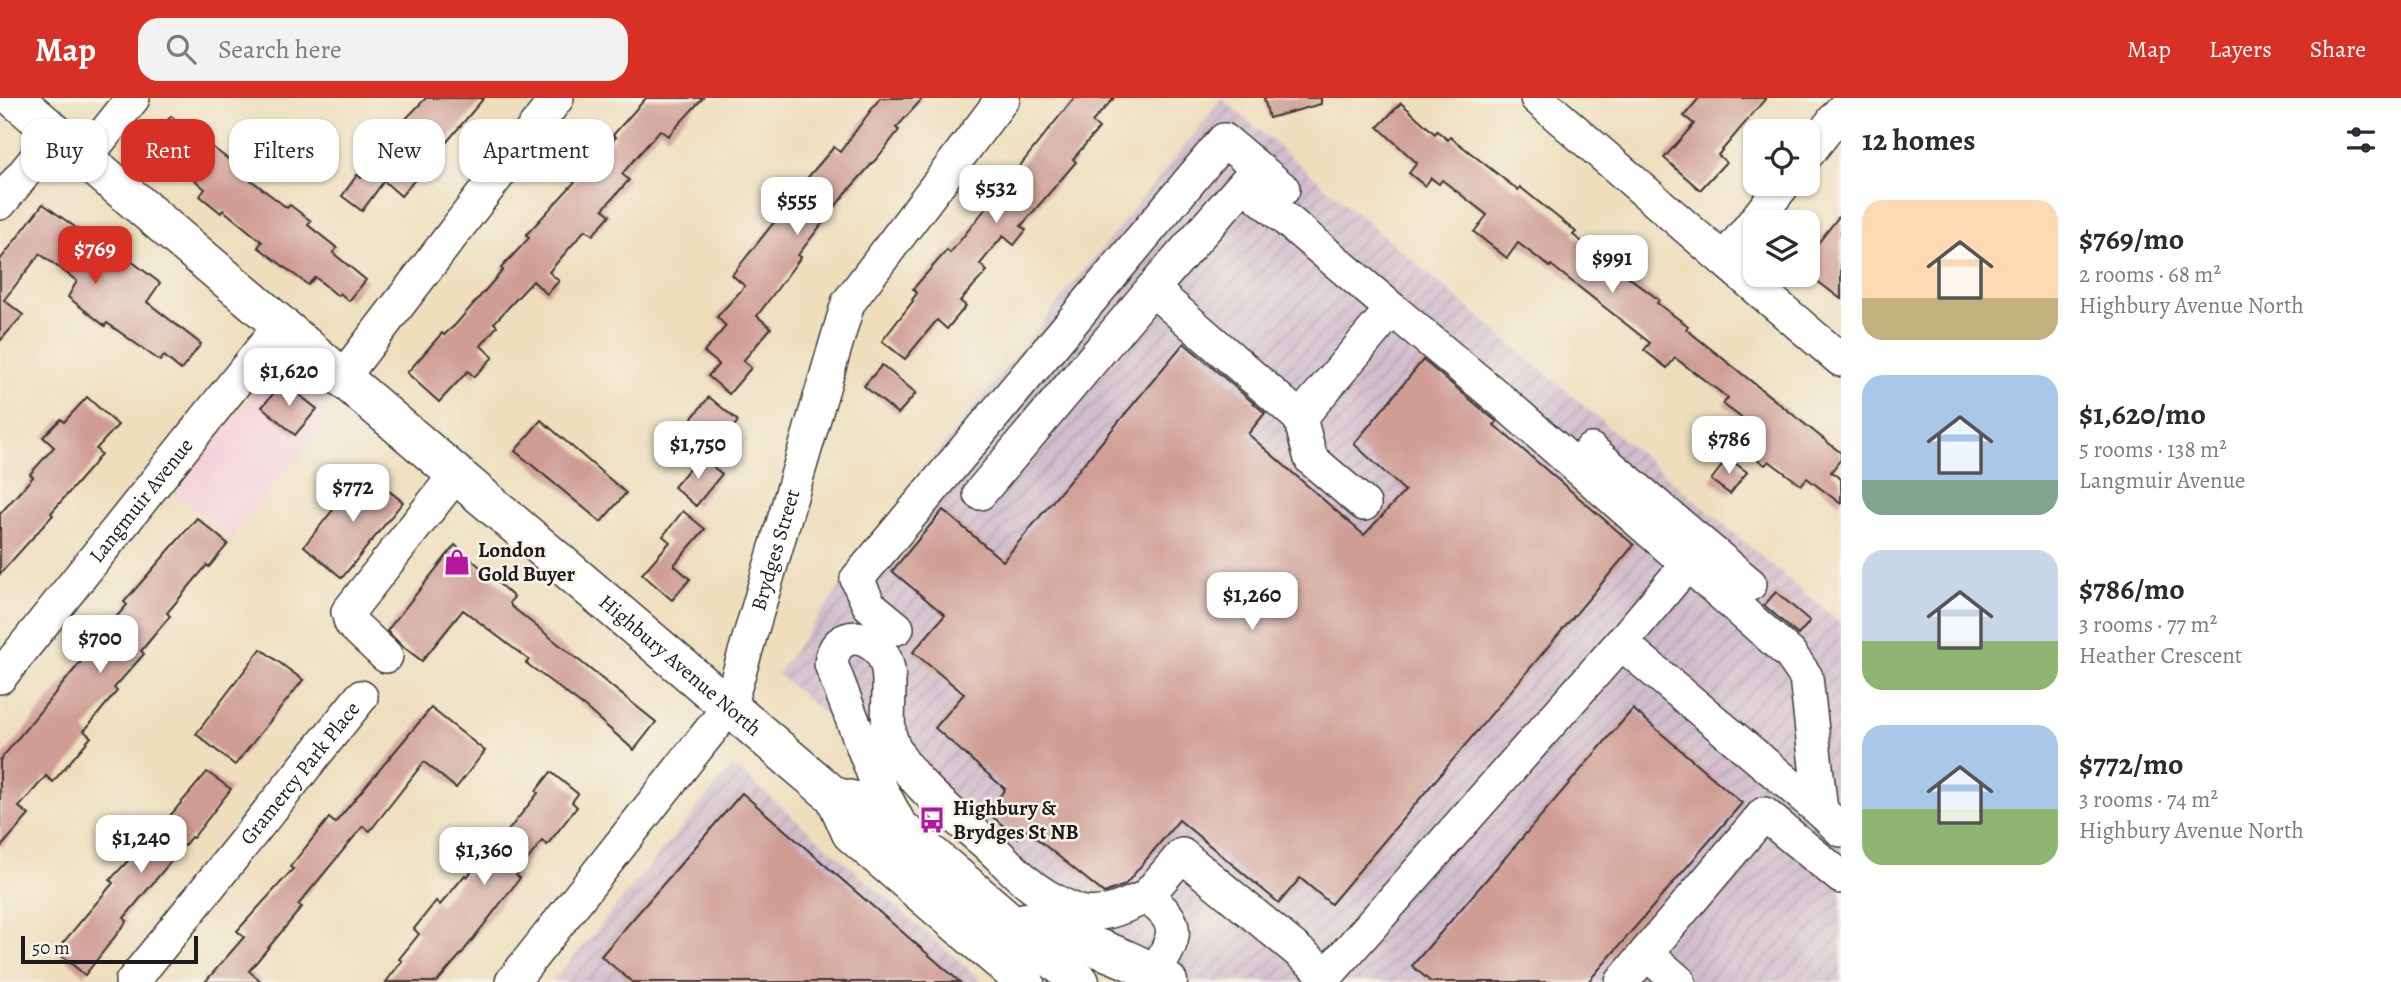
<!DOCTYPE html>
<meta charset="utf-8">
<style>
:root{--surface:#fff;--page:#f2f2f3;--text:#2b2b33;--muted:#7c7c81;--accent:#d93025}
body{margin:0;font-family:Alegreya,serif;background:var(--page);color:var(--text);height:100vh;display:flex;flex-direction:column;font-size:26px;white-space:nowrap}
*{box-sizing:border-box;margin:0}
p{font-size:23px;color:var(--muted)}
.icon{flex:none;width:38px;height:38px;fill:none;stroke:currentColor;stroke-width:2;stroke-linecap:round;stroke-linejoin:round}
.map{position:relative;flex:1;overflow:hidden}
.drawer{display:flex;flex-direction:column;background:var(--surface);width:560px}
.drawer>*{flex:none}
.guide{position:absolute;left:21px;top:21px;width:665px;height:63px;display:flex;gap:14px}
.buttons{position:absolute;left:1743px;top:21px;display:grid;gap:14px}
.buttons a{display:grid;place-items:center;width:77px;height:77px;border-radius:14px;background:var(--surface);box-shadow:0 2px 5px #0004;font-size:35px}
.scale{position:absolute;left:21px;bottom:18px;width:177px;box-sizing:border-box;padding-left:7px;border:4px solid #1c1c1c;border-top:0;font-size:19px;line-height:24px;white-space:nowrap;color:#1c1c1c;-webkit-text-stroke:5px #f7f3e8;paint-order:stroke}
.price{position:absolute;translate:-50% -60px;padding:0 16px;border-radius:14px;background:#fff;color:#222;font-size:23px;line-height:46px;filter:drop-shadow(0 2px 4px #0008)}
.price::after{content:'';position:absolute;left:50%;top:42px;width:21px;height:16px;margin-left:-10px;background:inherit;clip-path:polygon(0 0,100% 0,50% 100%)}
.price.current{background:var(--accent);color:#fff}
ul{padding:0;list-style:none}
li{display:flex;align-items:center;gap:21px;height:175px;padding:0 21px}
li span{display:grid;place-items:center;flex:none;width:196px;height:140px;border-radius:21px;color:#555}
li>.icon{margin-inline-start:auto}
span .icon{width:84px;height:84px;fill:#fffc;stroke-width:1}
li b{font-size:30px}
h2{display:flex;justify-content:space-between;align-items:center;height:84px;padding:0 21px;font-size:30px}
.chip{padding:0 24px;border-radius:21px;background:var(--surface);box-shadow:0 2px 5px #0004;font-size:24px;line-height:63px}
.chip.current{background:var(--accent);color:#fff}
header{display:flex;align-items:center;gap:42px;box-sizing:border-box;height:98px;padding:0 35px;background:var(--accent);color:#fff}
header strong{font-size:33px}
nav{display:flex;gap:38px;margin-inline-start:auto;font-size:24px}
.search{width:490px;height:63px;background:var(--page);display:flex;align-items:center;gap:18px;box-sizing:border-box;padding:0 24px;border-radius:21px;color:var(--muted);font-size:26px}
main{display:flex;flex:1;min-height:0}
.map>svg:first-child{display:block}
.built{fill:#f5cfdb}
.industrial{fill:url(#industrial-furrows)}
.building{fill:#cf9d94}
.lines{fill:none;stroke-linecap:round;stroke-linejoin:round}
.minor-casing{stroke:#3c3934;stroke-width:36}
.major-casing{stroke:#3c3934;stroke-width:41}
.minor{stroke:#fff;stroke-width:33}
.major{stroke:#fff;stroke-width:38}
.labels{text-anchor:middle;stroke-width:5;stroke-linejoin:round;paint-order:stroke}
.street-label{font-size:21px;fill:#1c1c1c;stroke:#f7f3e8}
.poi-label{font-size:21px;font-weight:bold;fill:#1c1c1c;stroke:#f7f3e8;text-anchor:start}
</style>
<header>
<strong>Map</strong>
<div class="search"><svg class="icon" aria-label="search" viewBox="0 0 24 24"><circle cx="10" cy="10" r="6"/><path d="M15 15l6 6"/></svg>Search here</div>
<nav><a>Map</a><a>Layers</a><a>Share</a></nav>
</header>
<main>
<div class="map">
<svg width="1841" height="884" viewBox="0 0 1841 884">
<defs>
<pattern id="industrial-furrows" width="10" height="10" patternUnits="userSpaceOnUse" patternTransform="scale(1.75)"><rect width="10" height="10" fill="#d1bdcc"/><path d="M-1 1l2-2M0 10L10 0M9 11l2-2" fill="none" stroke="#b3a2af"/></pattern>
</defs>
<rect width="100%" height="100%" fill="#f7f3e8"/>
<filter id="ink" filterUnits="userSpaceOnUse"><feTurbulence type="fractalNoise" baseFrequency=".0143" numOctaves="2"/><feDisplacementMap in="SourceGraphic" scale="14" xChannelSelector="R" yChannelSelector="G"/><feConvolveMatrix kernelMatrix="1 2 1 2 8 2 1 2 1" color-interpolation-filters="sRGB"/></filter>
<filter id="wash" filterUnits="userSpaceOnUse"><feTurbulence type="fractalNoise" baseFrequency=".00686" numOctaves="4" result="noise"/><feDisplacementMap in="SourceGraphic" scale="28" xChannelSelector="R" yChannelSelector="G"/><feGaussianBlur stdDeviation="1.57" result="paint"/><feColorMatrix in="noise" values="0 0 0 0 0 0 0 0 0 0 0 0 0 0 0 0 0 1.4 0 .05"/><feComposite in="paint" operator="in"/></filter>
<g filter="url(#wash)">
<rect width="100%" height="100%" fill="#eedebc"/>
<polygon class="built" points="274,271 333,315 231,441 175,396"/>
<g class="industrial">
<polygon points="1222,1 1841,526 1841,884 1142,884 777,576 936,357"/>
<polygon points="731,670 739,672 983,884 553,884"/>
</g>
<g id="blocks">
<g class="building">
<polygon points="426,0 484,0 401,98 384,83 362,113 342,98 357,77 361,80 402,34 397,30"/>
<polygon points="646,0 703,0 668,38 660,32 622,76 629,82 603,111 610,117 593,137 586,132 584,133 549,174 559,183 547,196 533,183 494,225 497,228 481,248 493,259 474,279 468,273 439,304 407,275 442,235 444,237 456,226 503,172 501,170 529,140 526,137 616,39 613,37"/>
<polygon points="880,0 923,0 896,30 899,32 878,59 845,96 798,157 801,159 757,218 771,230 743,263 751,270 729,296 708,278 719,266 704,254 726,228 717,219 745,188 732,177 799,93 797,92 834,49 840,54"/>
<polygon points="1074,0 1114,0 1092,24 1099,30 1073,61 1076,64 1021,128 1026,132 1014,147 1003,138 980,166 987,173 960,203 966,208 947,231 937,222 905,261 882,243 913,203 912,202 917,195 913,191 947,152 950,155"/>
<polygon points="1264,0 1321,0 1321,6 1269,20"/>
<polygon points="1699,0 1766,0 1718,57 1726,64 1700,92 1664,60 1694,26 1684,18"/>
<polygon points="1401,5 1435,36 1437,33 1448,42 1450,39 1518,92 1520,89 1576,134 1573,137 1659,202 1657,205 1688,228 1686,231 1841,355 1841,361 1831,374 1841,381 1841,406 1807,380 1801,387 1769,363 1765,367 1749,355 1763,336 1723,306 1728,300 1675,260 1667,270 1644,252 1650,245 1551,167 1550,169 1518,145 1507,160 1474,134 1487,117 1442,82 1439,86 1431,80 1425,88 1409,75 1417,65 1378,29"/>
<polygon points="171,18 228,61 230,59 246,71 243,76 287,110 290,107 311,123 308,127 337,150 333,155 366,182 349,203 340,195 338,198 315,179 308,187 258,149 262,144 223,112 221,115 200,98 205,91 184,73 186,70 180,65 151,42"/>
<polygon points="43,106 107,152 110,147 160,185 147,204 201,246 181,272 164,258 160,263 107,225 105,228 68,199 77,183 40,156 4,202 23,217 0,243 0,162"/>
<polygon points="1841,116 1841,201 1808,176 1808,158"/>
<polygon points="1184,245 1265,315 1248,336 1364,437 1405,393 1354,346 1423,262 1497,324 1494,327 1634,447 1331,806 1300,780 1279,805 1179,722 1125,787 1104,795 1026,732 1018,740 988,715 1005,691 935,630 964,596 913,554 945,517 892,473 943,412 1003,463"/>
<polygon points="882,267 916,295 898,316 864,288"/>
<polygon points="283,284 317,311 295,337 262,309"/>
<polygon points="87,299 118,327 96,351 101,356 92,368 51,415 53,417 0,476 0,416 33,379 30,376 54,349 43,339 61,321 64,324"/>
<polygon points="709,299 738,323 721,345 691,321"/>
<polygon points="541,322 626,395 601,424 515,353"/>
<polygon points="700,358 722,376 696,408 674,389"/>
<polygon points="1728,360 1747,374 1730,396 1711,382"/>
<polygon points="364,373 403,404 342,480 304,448"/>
<polygon points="683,413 705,431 674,467 690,481 672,502 642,476 670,444 663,438"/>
<polygon points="197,420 228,446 209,469 207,467 167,515 170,518 141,553 144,556 114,590 117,593 84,633 91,639 53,684 46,678 19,709 29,717 0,750 0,662 93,549 91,547 127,507 124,504"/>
<polygon points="455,447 514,499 510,504 511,508 656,624 634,652 586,610 526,565 529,562 463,512 422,563 401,547 387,533"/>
<polygon points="1776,494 1810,523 1798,537 1764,507"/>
<polygon points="261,551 303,582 235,667 196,636"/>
<polygon points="431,610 485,653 456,690 424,664 370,733 363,728 298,807 302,809 249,873 262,884 205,884 244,839 237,833 293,771 290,769 329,720 335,725"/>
<polygon points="1633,611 1742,705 1588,884 1431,884 1412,868"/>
<polygon points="207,674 231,691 193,740 191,739 124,820 127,823 85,877 56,853 113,785 110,782 152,737 153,738"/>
<polygon points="551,674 578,696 572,704 577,709 547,747 542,743 516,777 520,780 462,855 437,884 386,884 402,863 399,861 419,836 414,831 436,803 440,807 465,777 467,779 497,742 499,744 538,695 536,693"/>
<polygon points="742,695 960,884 632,884 601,858"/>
</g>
</g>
</g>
<g filter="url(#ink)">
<use href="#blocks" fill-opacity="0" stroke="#3c3934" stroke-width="2"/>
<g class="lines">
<g class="minor-casing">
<g id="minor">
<polyline points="1537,0 1724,162"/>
<polyline points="1808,55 1841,13"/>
<polyline points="85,60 133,0"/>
<polyline points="1784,86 1724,162 1841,262"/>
<polyline points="0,105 56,36"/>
<polyline points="1392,211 1244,86 1152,191 1300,320 1392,211 1502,303 1790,556 1806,579 1821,713"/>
<polyline points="343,279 557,0"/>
<polyline points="1300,320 1311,361 1364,406"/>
<polyline points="1591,352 1750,486"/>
<polyline points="980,395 1152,191"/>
<polyline points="897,530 869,507 857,481 1224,42 1283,91"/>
<polyline points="1621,545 1821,713 1841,732"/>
<polyline points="386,558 351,525 348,514 457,375"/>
<path id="s1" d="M0 579 281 227"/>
<path d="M900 727 875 680 831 566C832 558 834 549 842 544 849 539 860 539 867 543 907 562 877 616 894 650 911 685 960 722 990 749 1005 763 1020 780 1037 792 1048 800 1067 810 1080 814 1104 820 1124 808 1146 799 1184 825 1176 840 1154 875"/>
<polyline points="1146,799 1182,757 1327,877 1621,545 1700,451"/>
<polyline points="1646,855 1764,716 1841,779"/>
<path id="s2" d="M132 884 361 599"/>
<path id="s3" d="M512 884 729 609 848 205 1003 0"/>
<polyline points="1622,884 1646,855 1679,884"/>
</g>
</g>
<g class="major-casing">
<g id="major">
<path id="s4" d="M14 0 835 699 851 735 1025 884"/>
<polyline points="835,699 872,706 1080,884"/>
<path d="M1025 824C1072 842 1126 856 1168 884"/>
</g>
</g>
<use href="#minor" class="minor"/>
<use href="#major" class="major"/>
</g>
</g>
<defs>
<g id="shop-bare" transform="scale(2.1)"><path d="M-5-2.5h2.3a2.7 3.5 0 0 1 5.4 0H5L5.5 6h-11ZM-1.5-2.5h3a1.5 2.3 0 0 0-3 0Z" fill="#b5179e" stroke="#f7f3e8" stroke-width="2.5" paint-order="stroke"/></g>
<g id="bus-bare" transform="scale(2.1)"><path d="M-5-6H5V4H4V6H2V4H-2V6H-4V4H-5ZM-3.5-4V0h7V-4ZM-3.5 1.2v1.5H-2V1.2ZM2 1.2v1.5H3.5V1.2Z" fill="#b5179e" stroke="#f7f3e8" stroke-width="2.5" paint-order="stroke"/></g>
</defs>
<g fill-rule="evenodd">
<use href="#shop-bare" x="457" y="464"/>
<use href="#bus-bare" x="932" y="722"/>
</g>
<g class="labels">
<g class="street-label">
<text dy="7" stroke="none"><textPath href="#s1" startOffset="226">Langmuir Avenue</textPath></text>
<text dy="7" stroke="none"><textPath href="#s3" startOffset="514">Brydges Street</textPath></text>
<text dy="7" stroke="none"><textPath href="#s4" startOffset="875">Highbury Avenue North</textPath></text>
<text dy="7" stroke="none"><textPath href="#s2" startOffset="268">Gramercy Park Place</textPath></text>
</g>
<g class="poi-label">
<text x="478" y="459">London<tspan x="478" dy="24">Gold Buyer</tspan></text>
<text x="953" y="717">Highbury &amp;<tspan x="953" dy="24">Brydges St NB</tspan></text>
</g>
</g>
</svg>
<div class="buttons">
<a><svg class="icon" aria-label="locate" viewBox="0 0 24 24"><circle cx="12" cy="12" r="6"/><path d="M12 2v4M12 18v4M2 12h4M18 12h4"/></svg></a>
<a><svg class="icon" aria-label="layers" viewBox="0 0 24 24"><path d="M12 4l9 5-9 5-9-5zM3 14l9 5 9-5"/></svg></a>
</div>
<div class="scale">50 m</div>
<b class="price" style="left:996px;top:127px">$532</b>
<b class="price" style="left:797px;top:139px">$555</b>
<b class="price current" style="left:95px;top:188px">$769</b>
<b class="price" style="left:1612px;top:197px">$991</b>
<b class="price" style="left:289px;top:310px">$1,620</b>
<b class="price" style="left:1729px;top:378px">$786</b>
<b class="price" style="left:698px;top:383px">$1,750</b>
<b class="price" style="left:353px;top:426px">$772</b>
<b class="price" style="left:1252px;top:534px">$1,260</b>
<b class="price" style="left:100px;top:577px">$700</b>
<b class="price" style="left:141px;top:777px">$1,240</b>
<b class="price" style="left:484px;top:789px">$1,360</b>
<div class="guide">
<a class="chip">Buy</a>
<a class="chip current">Rent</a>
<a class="chip">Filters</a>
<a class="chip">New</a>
<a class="chip">Apartment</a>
</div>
</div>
<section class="drawer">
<h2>12 homes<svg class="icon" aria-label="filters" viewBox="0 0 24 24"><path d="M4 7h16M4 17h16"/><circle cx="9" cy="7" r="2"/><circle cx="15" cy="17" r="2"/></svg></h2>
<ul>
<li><span style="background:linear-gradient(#ffd9b3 70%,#c2b280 0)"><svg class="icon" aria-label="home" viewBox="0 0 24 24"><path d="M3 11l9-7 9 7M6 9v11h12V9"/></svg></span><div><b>$769/mo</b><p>2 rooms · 68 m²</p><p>Highbury Avenue North</p></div></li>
<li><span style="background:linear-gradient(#a9c7e8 75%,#7fa58c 0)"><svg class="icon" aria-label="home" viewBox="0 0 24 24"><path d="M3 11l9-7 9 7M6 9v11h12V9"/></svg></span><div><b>$1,620/mo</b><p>5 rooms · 138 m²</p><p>Langmuir Avenue</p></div></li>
<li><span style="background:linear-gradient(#c9d6e8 65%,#8fb573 0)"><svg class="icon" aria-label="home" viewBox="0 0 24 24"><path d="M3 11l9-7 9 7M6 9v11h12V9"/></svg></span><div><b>$786/mo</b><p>3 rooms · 77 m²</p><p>Heather Crescent</p></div></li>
<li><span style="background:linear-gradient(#a9c7e8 60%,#8fb573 0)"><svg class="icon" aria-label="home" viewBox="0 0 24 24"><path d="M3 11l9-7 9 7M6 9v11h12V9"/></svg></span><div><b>$772/mo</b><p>3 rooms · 74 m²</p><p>Highbury Avenue North</p></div></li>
</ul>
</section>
</main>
